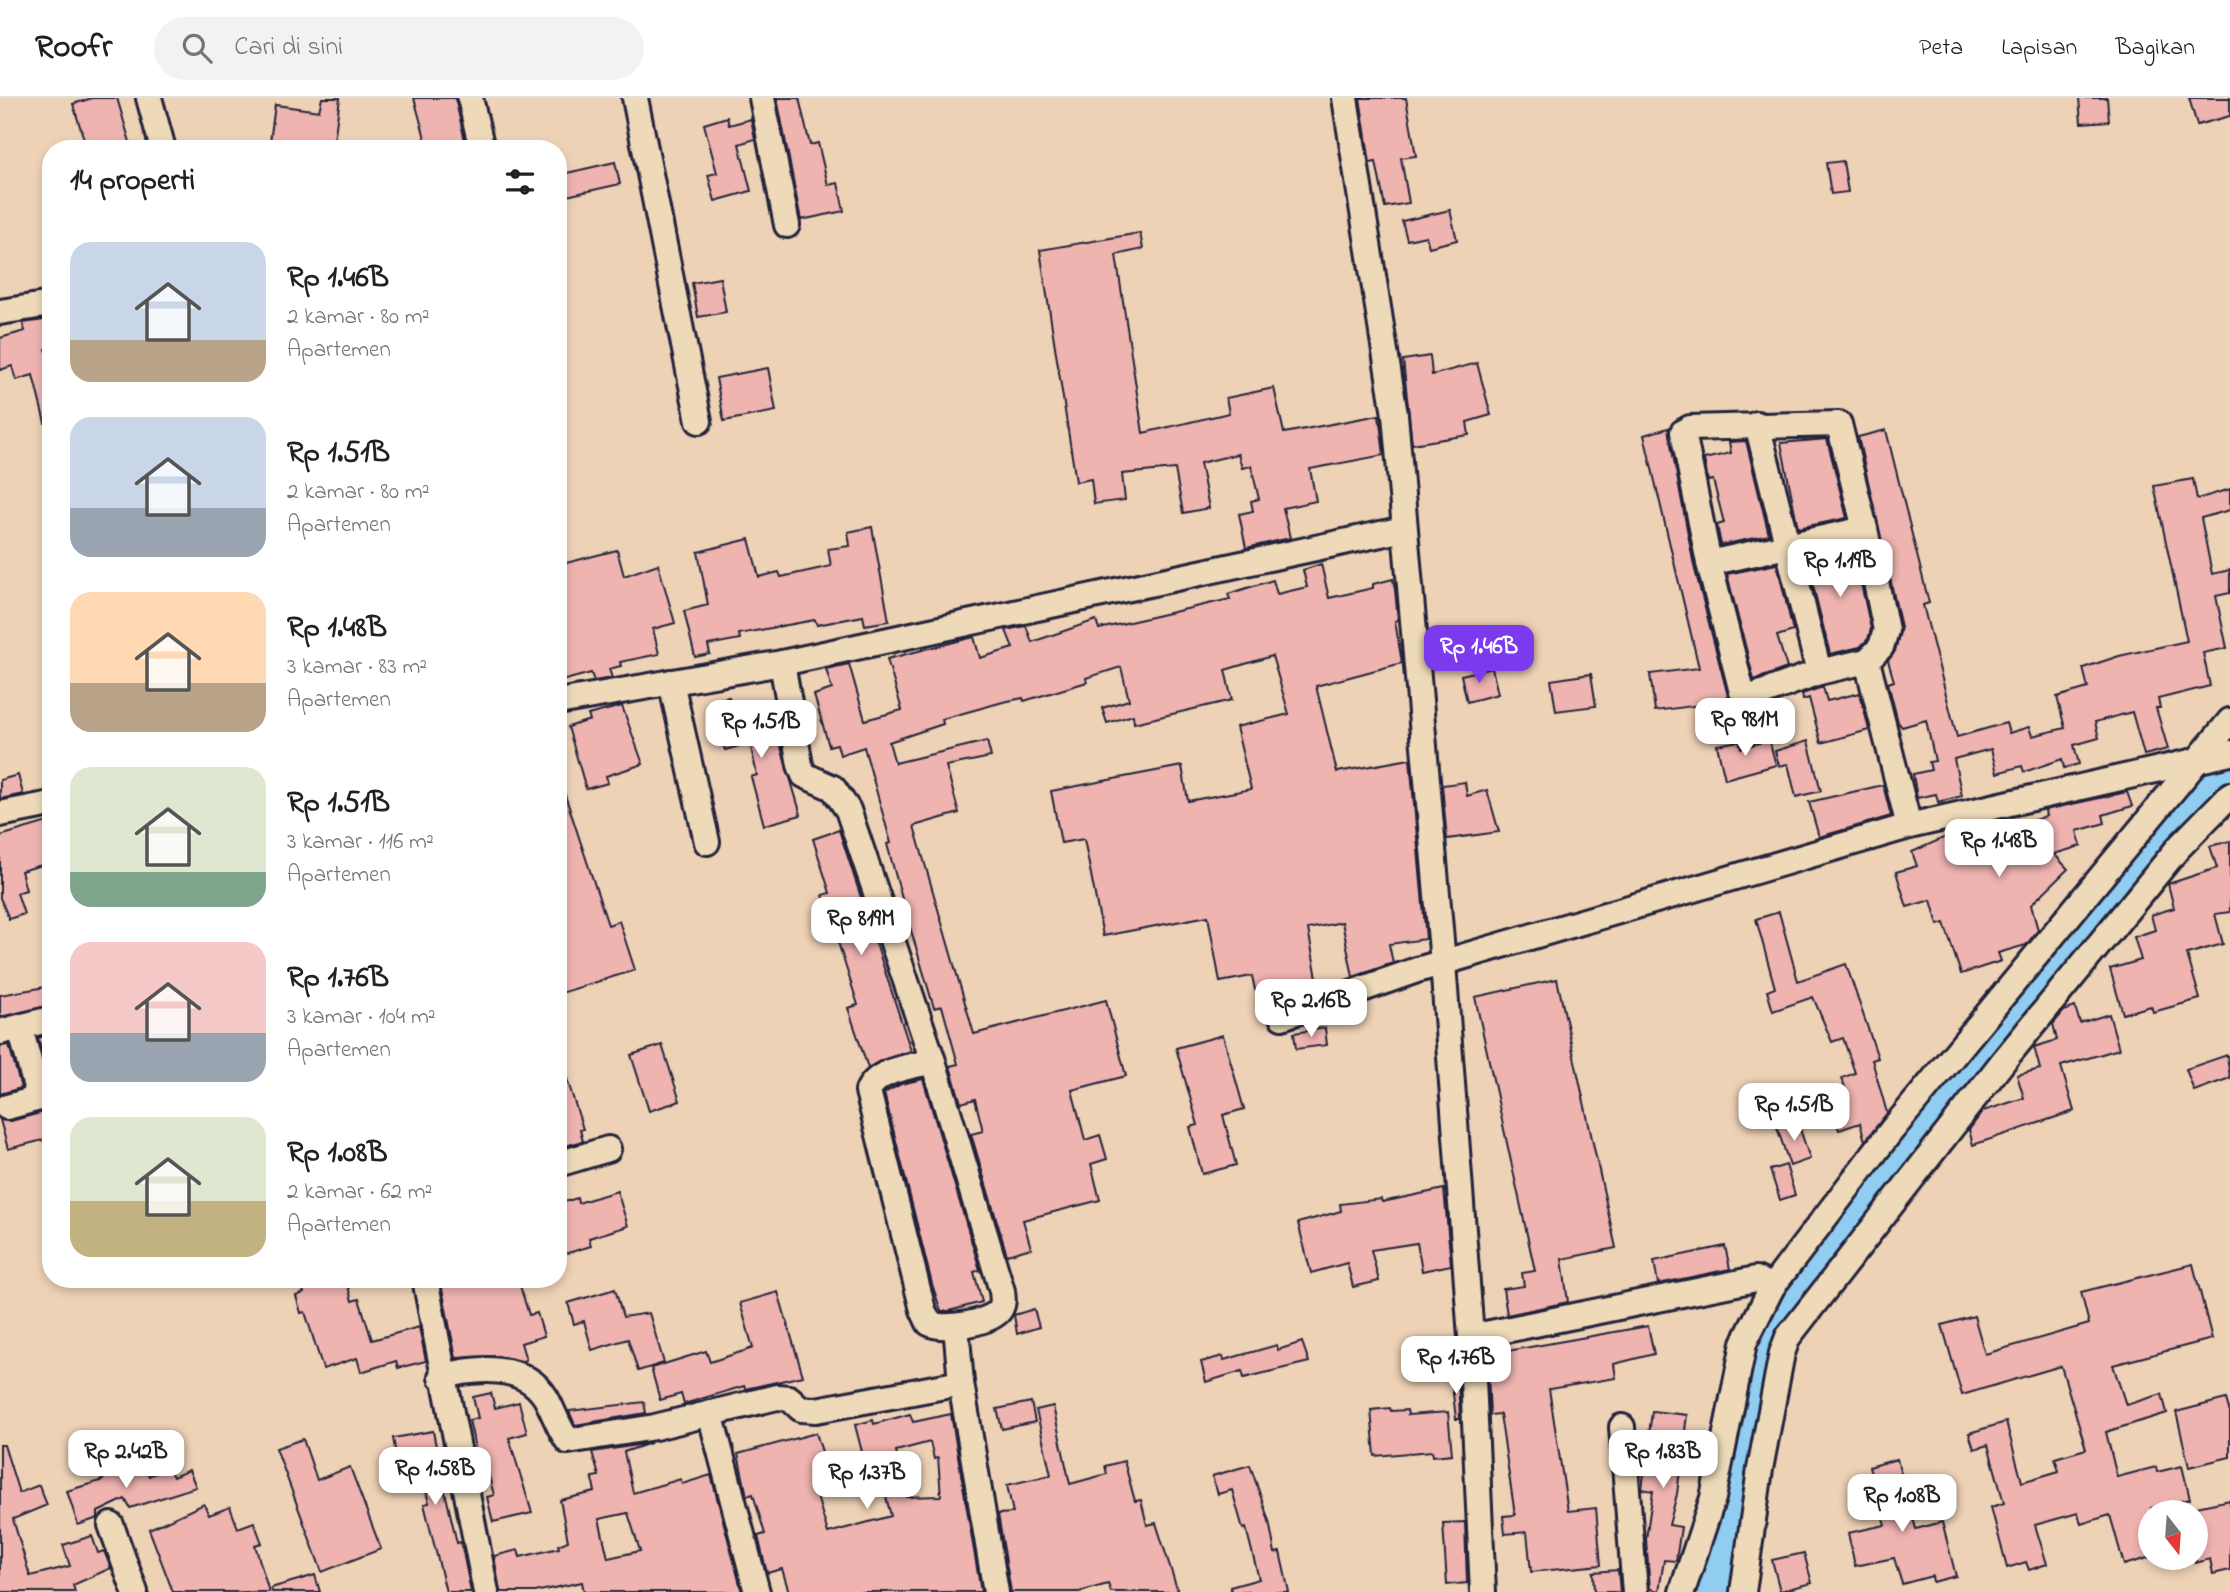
<!DOCTYPE html>
<html lang="id">
<meta charset="utf-8">
<style>
:root{--surface:#fff;--page:#f2f2f2;--text:#202124;--muted:#757577;--line:#e0e0e0;--accent:#7c3aed}
body{margin:0;font-family:"Indie Flower",sans-serif;background:var(--page);color:var(--text);height:100vh;display:flex;flex-direction:column;font-size:26px;white-space:nowrap}
*{box-sizing:border-box;margin:0}
p{font-size:23px;color:var(--muted)}
.icon{flex:none;width:38px;height:38px;fill:none;stroke:currentColor;stroke-width:2;stroke-linecap:round;stroke-linejoin:round}
.map{position:relative;flex:1;overflow:hidden}
.sheet{position:absolute;left:42px;top:42px;width:525px;height:1148px;display:flex;flex-direction:column;background:var(--surface);border-radius:28px;box-shadow:0 4px 10px #0003}
.sheet>*{flex:none}
.needle{width:46px;rotate:163deg}
.fabs{position:absolute;left:2138px;top:1402px;display:grid;gap:14px}
.fabs a{display:grid;place-items:center;width:70px;height:70px;border-radius:50%;background:var(--surface);box-shadow:0 4px 10px #0003;font-size:35px}
.price{position:absolute;translate:-50% -60px;padding:0 16px;border-radius:14px;background:#fff;color:#222;font-size:23px;line-height:46px;filter:drop-shadow(0 2px 4px #0008)}
.price::after{content:'';position:absolute;left:50%;top:42px;width:21px;height:16px;margin-left:-10px;background:inherit;clip-path:polygon(0 0,100% 0,50% 100%)}
.price.active{background:var(--accent);color:#fff}
ul{padding:0;list-style:none}
li{display:flex;align-items:center;gap:21px;height:175px;padding:0 28px}
li span{display:grid;place-items:center;flex:none;width:196px;height:140px;border-radius:21px;color:#555}
li>.icon{margin-inline-start:auto}
span .icon{width:84px;height:84px;fill:#fffc;stroke-width:1}
li b{font-size:30px}
h2{display:flex;justify-content:space-between;align-items:center;height:84px;padding:0 28px;font-size:30px}
header{display:flex;align-items:center;gap:42px;box-sizing:border-box;height:98px;padding:0 35px;background:var(--surface);border-bottom:2px solid var(--line)}
header strong{font-size:33px}
nav{display:flex;gap:38px;margin-inline-start:auto;font-size:24px}
.search{width:490px;height:63px;background:var(--page);display:flex;align-items:center;gap:18px;box-sizing:border-box;padding:0 24px;border-radius:38px;color:var(--muted);font-size:26px}
.map>svg:first-child{display:block}
.lines{fill:none;stroke-linecap:round;stroke-linejoin:round}
.river{stroke:#91cdf1;stroke-width:37}
.building{fill:#efb4b0;stroke:#22223b;stroke-width:2;fill-rule:evenodd}
.minor-casing{stroke:#22223b;stroke-width:30}
.minor{stroke:#eedab8;stroke-width:24}
</style>
<header>
<strong>Roofr</strong>
<div class="search"><svg class="icon" aria-label="search" viewBox="0 0 24 24"><circle cx="10" cy="10" r="6"/><path d="M15 15l6 6"/></svg>Cari di sini</div>
<nav><a>Peta</a><a>Lapisan</a><a>Bagikan</a></nav>
</header>
<div class="map">
<svg width="2230" height="1494" viewBox="0 0 2230 1494">
<rect width="100%" height="100%" fill="#eed2b6"/>
<filter id="ink" filterUnits="userSpaceOnUse"><feTurbulence type="fractalNoise" baseFrequency=".0143" numOctaves="2"/><feDisplacementMap in="SourceGraphic" scale="14" xChannelSelector="R" yChannelSelector="G"/><feConvolveMatrix kernelMatrix="1 2 1 2 8 2 1 2 1" color-interpolation-filters="sRGB"/></filter>
<g filter="url(#ink)">
<g class="lines">
<polyline class="river" points="1712,1494 1769,1232 2230,660"/>
</g>
<g class="building">
<polygon points="92,0 117,0 132,51 87,51 73,6"/>
<polygon points="322,0 340,0 333,51 269,51 275,7 319,13"/>
<polygon points="414,0 455,0 467,51 428,51"/>
<polygon points="777,0 799,0 810,47 818,45 828,87 838,85 844,113 801,122"/>
<polygon points="1360,0 1406,0 1416,58 1401,60 1409,105 1385,109 1376,64 1370,65"/>
<polygon points="2079,0 2107,0 2109,23 2081,25"/>
<polygon points="2189,0 2230,0 2230,18 2197,27"/>
<polygon points="727,19 729,27 751,21 755,41 739,46 751,93 715,103 708,77 717,75 704,26"/>
<polygon points="1843,63 1848,94 1831,96 1826,65"/>
<polygon points="615,64 620,86 558,100 558,77"/>
<polygon points="1450,112 1457,142 1429,149 1426,138 1407,142 1402,123"/>
<polygon points="1140,135 1143,151 1116,157 1143,335 1229,315 1226,300 1274,290 1284,335 1379,317 1384,357 1310,371 1316,403 1283,410 1290,440 1246,450 1239,416 1253,413 1251,403 1259,401 1251,368 1242,370 1238,356 1200,365 1209,410 1183,415 1175,371 1122,376 1125,402 1094,406 1091,381 1076,384 1040,152"/>
<polygon points="720,180 726,214 698,219 692,185"/>
<polygon points="51,221 51,250 46,251 51,268 51,325 45,325 33,277 16,282 12,268 0,272 0,240 25,233 23,225"/>
<polygon points="1430,258 1432,277 1477,265 1491,317 1467,324 1469,337 1412,346 1403,262"/>
<polygon points="768,270 776,313 724,323 716,280"/>
<polygon points="1668,330 1694,468 1728,598 1733,605 1709,612 1708,606 1655,613 1650,576 1699,570 1644,337"/>
<polygon points="1886,332 1929,505 1923,507 1957,639 2006,625 2009,635 2029,629 2032,638 2065,630 2057,599 2088,590 2083,570 2119,558 2187,543 2154,388 2193,381 2197,401 2230,391 2230,412 2201,420 2212,476 2230,472 2230,495 2216,498 2227,550 2203,555 2210,588 2158,601 2160,610 2156,610 2168,651 2144,657 2132,614 2095,624 2099,640 2074,647 2079,666 2064,670 2062,661 2024,674 2022,668 1997,675 1991,651 1954,661 1962,698 1938,704 1936,696 1917,700 1913,676 1931,672 1929,664 1935,663 1926,622 1902,629 1898,624 1888,585 1894,583 1888,563 1895,553 1901,529 1858,339"/>
<polygon points="1827,341 1847,420 1798,430 1781,345"/>
<polygon points="1746,343 1769,437 1721,447 1717,427 1724,425 1713,382 1708,383 1704,361 1731,355 1729,344"/>
<polygon points="872,429 889,523 865,527 863,518 817,527 815,522 771,530 739,536 740,541 708,547 710,556 695,559 684,513 708,507 698,454 749,441 759,479 779,474 781,479 831,468 828,451 850,448 848,434"/>
<polygon points="1853,449 1871,531 1868,541 1860,549 1830,556 1806,459"/>
<polygon points="617,452 624,478 658,466 675,525 653,531 659,556 620,564 621,568 609,571 612,580 594,583 591,575 558,584 558,467"/>
<polygon points="1321,466 1329,500 1373,490 1373,486 1393,481 1395,492 1398,522 1395,523 1402,565 1316,588 1337,674 1410,661 1426,841 1389,846 1393,865 1353,879 1342,824 1308,831 1317,880 1255,892 1252,878 1220,884 1208,818 1103,838 1084,741 1061,745 1051,693 1182,668 1188,703 1251,691 1236,629 1289,616 1272,558 1225,572 1232,602 1134,625 1133,617 1107,625 1102,610 1129,602 1121,569 1086,580 1087,584 1024,603 1023,600 1003,604 942,621 943,626 889,644 895,665 987,643 991,659 946,668 959,715 914,728 974,936 1106,902 1126,978 1072,992 1085,1042 1100,1037 1107,1061 1091,1066 1100,1102 1023,1122 1031,1150 1007,1157 971,1036 983,1033 975,1001 961,1005 950,968 958,966 942,908 934,910 907,819 887,746 891,745 864,649 840,657 837,646 829,648 814,597 832,591 826,571 849,566 865,622 902,612 887,561 974,539 980,560 1013,550 1006,532 1026,528 1032,544 1096,522 1099,531 1230,501 1228,496 1273,482 1277,496 1307,489 1303,472"/>
<polygon points="1777,466 1793,533 1777,538 1787,570 1754,582 1727,476"/>
<polygon points="1492,570 1498,596 1467,604 1461,577"/>
<polygon points="1591,576 1596,608 1556,613 1551,582"/>
<polygon points="1823,589 1827,603 1860,595 1869,632 1821,645 1809,600 1803,602 1802,596"/>
<polygon points="729,599 737,623 771,615 801,717 764,727 751,679 757,677 750,645 725,652 710,604"/>
<polygon points="622,608 643,666 606,678 608,685 586,691 568,629 590,622 588,617"/>
<polygon points="1769,642 1776,667 1725,681 1717,647 1739,643 1741,650"/>
<polygon points="1808,643 1821,693 1796,699 1788,666 1779,668 1775,653"/>
<polygon points="18,677 23,696 0,701 0,682"/>
<polygon points="1465,684 1467,698 1487,692 1499,734 1447,741 1442,687"/>
<polygon points="1883,687 1891,718 1819,739 1809,704"/>
<polygon points="558,688 562,688 608,827 619,823 635,872 558,896"/>
<polygon points="2127,694 2132,708 2103,717 2105,725 2077,733 2081,748 2054,756 2068,771 2031,807 2038,832 2026,847 1998,855 2001,863 1961,876 1944,825 1938,827 1931,802 1907,809 1896,774 1917,768 1912,754 1950,737 1955,750 2046,718 2045,712"/>
<polygon points="51,723 51,753 46,754 49,765 21,773 26,792 17,795 24,816 9,821 0,800 0,738"/>
<polygon points="839,732 911,953 882,962 868,970 848,910 858,907 823,797 830,795 813,741"/>
<polygon points="2230,743 2230,814 2215,816 2223,846 2187,856 2200,901 2153,914 2151,908 2123,916 2110,871 2141,862 2134,839 2155,832 2151,817 2174,810 2168,786 2217,770 2210,748"/>
<polygon points="1779,814 1798,883 1846,866 1878,960 1872,962 1887,1015 1865,1043 1860,1025 1839,1032 1827,999 1846,993 1842,980 1855,975 1843,940 1832,944 1813,899 1773,913 1767,893 1775,890 1756,821"/>
<polygon points="1557,881 1616,1150 1562,1161 1568,1204 1507,1217 1503,1191 1524,1188 1522,1175 1535,1173 1475,899"/>
<polygon points="51,888 51,907 0,919 0,897"/>
<polygon points="2075,909 2080,925 2109,916 2119,951 2061,968 2074,1013 1973,1047 1969,1032 1983,1013 2024,1000 2017,977 2040,971 2034,949 2057,942 2053,926 2064,913"/>
<polygon points="1325,930 1327,947 1296,951 1294,935"/>
<polygon points="51,936 51,983 50,983 38,940"/>
<polygon points="1223,937 1244,1011 1223,1017 1236,1067 1202,1076 1190,1029 1198,1027 1176,950"/>
<polygon points="9,947 21,990 0,996 0,948"/>
<polygon points="662,947 680,1003 649,1013 631,957"/>
<polygon points="2227,957 2230,980 2194,993 2186,971"/>
<polygon points="562,965 583,1031 580,1032 583,1043 558,1050 558,966"/>
<polygon points="923,981 980,1172 974,1174 982,1204 949,1213 941,1213 932,1186 884,995 901,986"/>
<polygon points="51,1012 51,1040 8,1051 0,1022 11,1023"/>
<polygon points="1797,1022 1810,1061 1790,1068 1777,1029"/>
<polygon points="1786,1067 1795,1097 1780,1102 1770,1072"/>
<polygon points="1444,1091 1451,1167 1422,1173 1417,1145 1371,1152 1379,1183 1353,1189 1347,1165 1311,1175 1298,1125 1341,1113 1340,1106 1381,1101 1382,1104"/>
<polygon points="617,1093 628,1128 589,1140 591,1148 558,1158 558,1106 577,1100 578,1105"/>
<polygon points="1725,1148 1730,1171 1658,1186 1654,1163"/>
<polygon points="2193,1166 2212,1241 2113,1267 2126,1307 2162,1296 2167,1315 2106,1334 2117,1379 2156,1369 2157,1374 2182,1368 2190,1401 2151,1410 2151,1459 2124,1467 2110,1417 2081,1426 2078,1415 2035,1427 2047,1466 2029,1472 2026,1464 2007,1470 1991,1409 2004,1405 1988,1347 1974,1351 1969,1335 2006,1324 2022,1384 2059,1373 2055,1360 2086,1351 2061,1268 1962,1297 1942,1227 1974,1218 1985,1256 2089,1226 2081,1194"/>
<polygon points="300,1181 346,1181 352,1203 359,1201 372,1242 419,1229 426,1263 398,1270 396,1263 361,1274 357,1260 323,1271 305,1214 301,1215 296,1198 304,1195"/>
<polygon points="440,1181 518,1181 529,1217 537,1215 544,1238 521,1245 526,1262 522,1263 498,1258 456,1260"/>
<polygon points="615,1191 623,1219 649,1215 664,1265 638,1273 628,1241 592,1252 584,1223 574,1226 568,1205"/>
<polygon points="778,1194 803,1278 745,1291 744,1288 684,1306 681,1296 660,1302 651,1270 706,1253 710,1264 753,1250 740,1205"/>
<polygon points="1034,1211 1039,1229 1017,1236 1014,1217"/>
<polygon points="1648,1228 1654,1256 1614,1266 1616,1280 1549,1291 1568,1413 1596,1410 1601,1467 1531,1474 1527,1434 1505,1436 1503,1418 1515,1417 1500,1316 1490,1317 1488,1275 1493,1275 1490,1256"/>
<polygon points="1302,1244 1309,1264 1244,1280 1242,1273 1206,1284 1201,1264 1223,1258 1224,1262 1277,1247 1278,1252"/>
<polygon points="1451,1279 1458,1279 1460,1321 1456,1321"/>
<polygon points="491,1295 495,1310 519,1304 527,1335 509,1340 532,1415 493,1424 487,1399 494,1397 482,1352 476,1354 469,1322 478,1320 473,1299"/>
<polygon points="2226,1301 2230,1315 2230,1359 2189,1369 2176,1314"/>
<polygon points="644,1304 646,1315 575,1327 569,1313"/>
<polygon points="1031,1304 1035,1324 1002,1331 997,1311"/>
<polygon points="1053,1308 1070,1386 1107,1376 1105,1368 1124,1363 1135,1403 1141,1402 1147,1427 1156,1425 1178,1494 1111,1494 1108,1486 1079,1494 1011,1494 998,1416 1013,1415 1007,1387 1051,1377 1036,1312"/>
<polygon points="1390,1310 1391,1313 1407,1312 1408,1317 1448,1314 1452,1356 1433,1358 1432,1353 1375,1358 1371,1312"/>
<polygon points="1652,1313 1687,1317 1677,1396 1669,1427 1681,1429 1676,1463 1664,1462 1659,1493 1650,1491 1646,1441 1653,1393 1642,1391"/>
<path d="M910 1316 913 1324 951 1316 981 1494H789L782 1471 767 1475 758 1438 765 1436 753 1396 747 1398 738 1356 816 1335 825 1363 862 1354 855 1327 873 1322 874 1326ZM930 1344 934 1361 938 1360 941 1398 907 1399 896 1353ZM880 1376 891 1418 828 1435 815 1392Z"/>
<polygon points="433,1333 443,1385 457,1445 461,1444 471,1494 446,1494 424,1406 429,1405 420,1370 399,1374 393,1340"/>
<polygon points="303,1341 317,1382 350,1369 381,1451 322,1474 276,1350"/>
<path d="M651 1345 624 1354 633 1395 681 1381 682 1386 711 1377 742 1494H584L582 1484 535 1494H500L494 1458 518 1452 520 1459 559 1450 558 1447 568 1443 560 1402 595 1394 592 1379 599 1378 592 1354ZM628 1415 640 1453 608 1460 599 1421Z"/>
<polygon points="0,1347 4,1347 19,1395 39,1387 47,1407 13,1421 30,1478 70,1468 63,1447 92,1438 98,1455 104,1453 111,1470 73,1487 75,1494 0,1494"/>
<polygon points="141,1361 149,1378 168,1369 173,1379 189,1372 196,1389 130,1410 125,1401 98,1414 98,1420 78,1427 67,1393 103,1382 102,1379"/>
<polygon points="1897,1361 1916,1431 1942,1424 1956,1478 1933,1484 1932,1478 1902,1486 1894,1460 1855,1468 1848,1435 1885,1427 1869,1369"/>
<polygon points="1250,1367 1269,1423 1275,1455 1280,1454 1289,1494 1231,1494 1230,1489 1259,1481 1246,1430 1243,1431 1232,1392 1218,1396 1212,1378"/>
<polygon points="2230,1402 2230,1472 2213,1476 2210,1461 2196,1465 2196,1409"/>
<polygon points="204,1406 209,1417 230,1409 238,1430 254,1424 262,1445 255,1447 269,1494 173,1494 149,1431"/>
<polygon points="1465,1424 1467,1485 1447,1487 1443,1425"/>
<polygon points="1804,1455 1812,1485 1780,1493 1772,1462"/>
<polygon points="1618,1472 1620,1494 1594,1494 1593,1474"/>
<polygon points="315,1477 320,1494 272,1494 271,1490"/>
</g>
<g class="lines">
<g class="minor-casing">
<g id="minor">
<polyline points="149,0 163,51"/>
<polyline points="470,0 482,51"/>
<polyline points="635,0 699,323"/>
<polyline points="762,0 787,127"/>
<polyline points="1345,0 1395,317 1443,865 1471,1239 1483,1494"/>
<polyline points="0,214 51,206"/>
<polyline points="1757,326 1819,574 1867,563"/>
<polyline points="1865,431 1839,326 1690,330 1683,334 1709,465 1865,431 1886,532 1881,549 1867,563 1909,728"/>
<polyline points="1709,465 1742,594 1749,599 1757,597 1819,574"/>
<path d="M782 565 800 667 804 677 833 690 848 712 933 963 1002 1193C1003 1201 1004 1208 998 1214 987 1225 942 1233 929 1225L923 1212 868 993C877 971 912 969 933 963"/>
<polyline points="671,584 707,744"/>
<polyline points="558,604 782,565 1404,431"/>
<polyline points="0,716 51,706"/>
<polyline points="1282,919 1417,872 1909,728 2230,655"/>
<polyline points="20,930 39,1000"/>
<polyline points="0,934 51,921"/>
<polyline points="7,1009 51,997"/>
<polyline points="558,1066 608,1051"/>
<polyline points="425,1181 486,1494"/>
<polyline points="1471,1239 1756,1181 1772,1189"/>
<path d="M441 1279C474 1270 525 1264 546 1300 554 1314 558 1329 568 1343L655 1329 777 1299 789 1300 801 1311 816 1312 961 1285 956 1228"/>
<polyline points="961,1285 996,1494"/>
<polyline points="710,1315 757,1494"/>
<polyline points="1622,1329 1635,1494"/>
<polyline points="111,1427 135,1494"/>
<polyline points="1682,1494 1713,1400 1744,1245 1772,1189 1891,1033 2230,623"/>
<polyline points="1743,1494 1760,1371 1782,1255 1788,1239 2005,961 2179,749 2230,697"/>
</g>
</g>
<use href="#minor" class="minor"/>
</g>
</g>
</svg>
<div class="fabs">
<a><svg class="needle" viewBox="-14 -14 28 28"><path d="M0-13l5 13h-10z" fill="#e53935"/><path d="M0 13l5-13h-10z" fill="#757577"/></svg></a>
</div>
<b class="price" style="left:1840px;top:501px">Rp 1.19B</b>
<b class="price active" style="left:1479px;top:587px">Rp 1.46B</b>
<b class="price" style="left:1745px;top:660px">Rp 981M</b>
<b class="price" style="left:761px;top:662px">Rp 1.51B</b>
<b class="price" style="left:1999px;top:781px">Rp 1.48B</b>
<b class="price" style="left:861px;top:859px">Rp 819M</b>
<b class="price" style="left:1311px;top:941px">Rp 2.16B</b>
<b class="price" style="left:1794px;top:1045px">Rp 1.51B</b>
<b class="price" style="left:1456px;top:1298px">Rp 1.76B</b>
<b class="price" style="left:126px;top:1392px">Rp 2.42B</b>
<b class="price" style="left:1663px;top:1392px">Rp 1.83B</b>
<b class="price" style="left:435px;top:1409px">Rp 1.58B</b>
<b class="price" style="left:867px;top:1413px">Rp 1.37B</b>
<b class="price" style="left:1902px;top:1436px">Rp 1.08B</b>
<section class="sheet">
<h2>14 properti<svg class="icon" aria-label="filters" viewBox="0 0 24 24"><path d="M4 7h16M4 17h16"/><circle cx="9" cy="7" r="2"/><circle cx="15" cy="17" r="2"/></svg></h2>
<ul>
<li><span style="background:linear-gradient(#c9d6e8 70%,#b9a48a 0)"><svg class="icon" aria-label="home" viewBox="0 0 24 24"><path d="M3 11l9-7 9 7M6 9v11h12V9"/></svg></span><div><b>Rp 1.46B</b><p>2 kamar · 80 m²</p><p>Apartemen</p></div></li>
<li><span style="background:linear-gradient(#c9d6e8 65%,#9aa5b1 0)"><svg class="icon" aria-label="home" viewBox="0 0 24 24"><path d="M3 11l9-7 9 7M6 9v11h12V9"/></svg></span><div><b>Rp 1.51B</b><p>2 kamar · 80 m²</p><p>Apartemen</p></div></li>
<li><span style="background:linear-gradient(#ffd9b3 65%,#b9a48a 0)"><svg class="icon" aria-label="home" viewBox="0 0 24 24"><path d="M3 11l9-7 9 7M6 9v11h12V9"/></svg></span><div><b>Rp 1.48B</b><p>3 kamar · 83 m²</p><p>Apartemen</p></div></li>
<li><span style="background:linear-gradient(#dfe7d0 75%,#7fa58c 0)"><svg class="icon" aria-label="home" viewBox="0 0 24 24"><path d="M3 11l9-7 9 7M6 9v11h12V9"/></svg></span><div><b>Rp 1.51B</b><p>3 kamar · 116 m²</p><p>Apartemen</p></div></li>
<li><span style="background:linear-gradient(#f6c9c9 65%,#9aa5b1 0)"><svg class="icon" aria-label="home" viewBox="0 0 24 24"><path d="M3 11l9-7 9 7M6 9v11h12V9"/></svg></span><div><b>Rp 1.76B</b><p>3 kamar · 104 m²</p><p>Apartemen</p></div></li>
<li><span style="background:linear-gradient(#dfe7d0 60%,#c2b280 0)"><svg class="icon" aria-label="home" viewBox="0 0 24 24"><path d="M3 11l9-7 9 7M6 9v11h12V9"/></svg></span><div><b>Rp 1.08B</b><p>2 kamar · 62 m²</p><p>Apartemen</p></div></li>
</ul>
</section>
</div>
